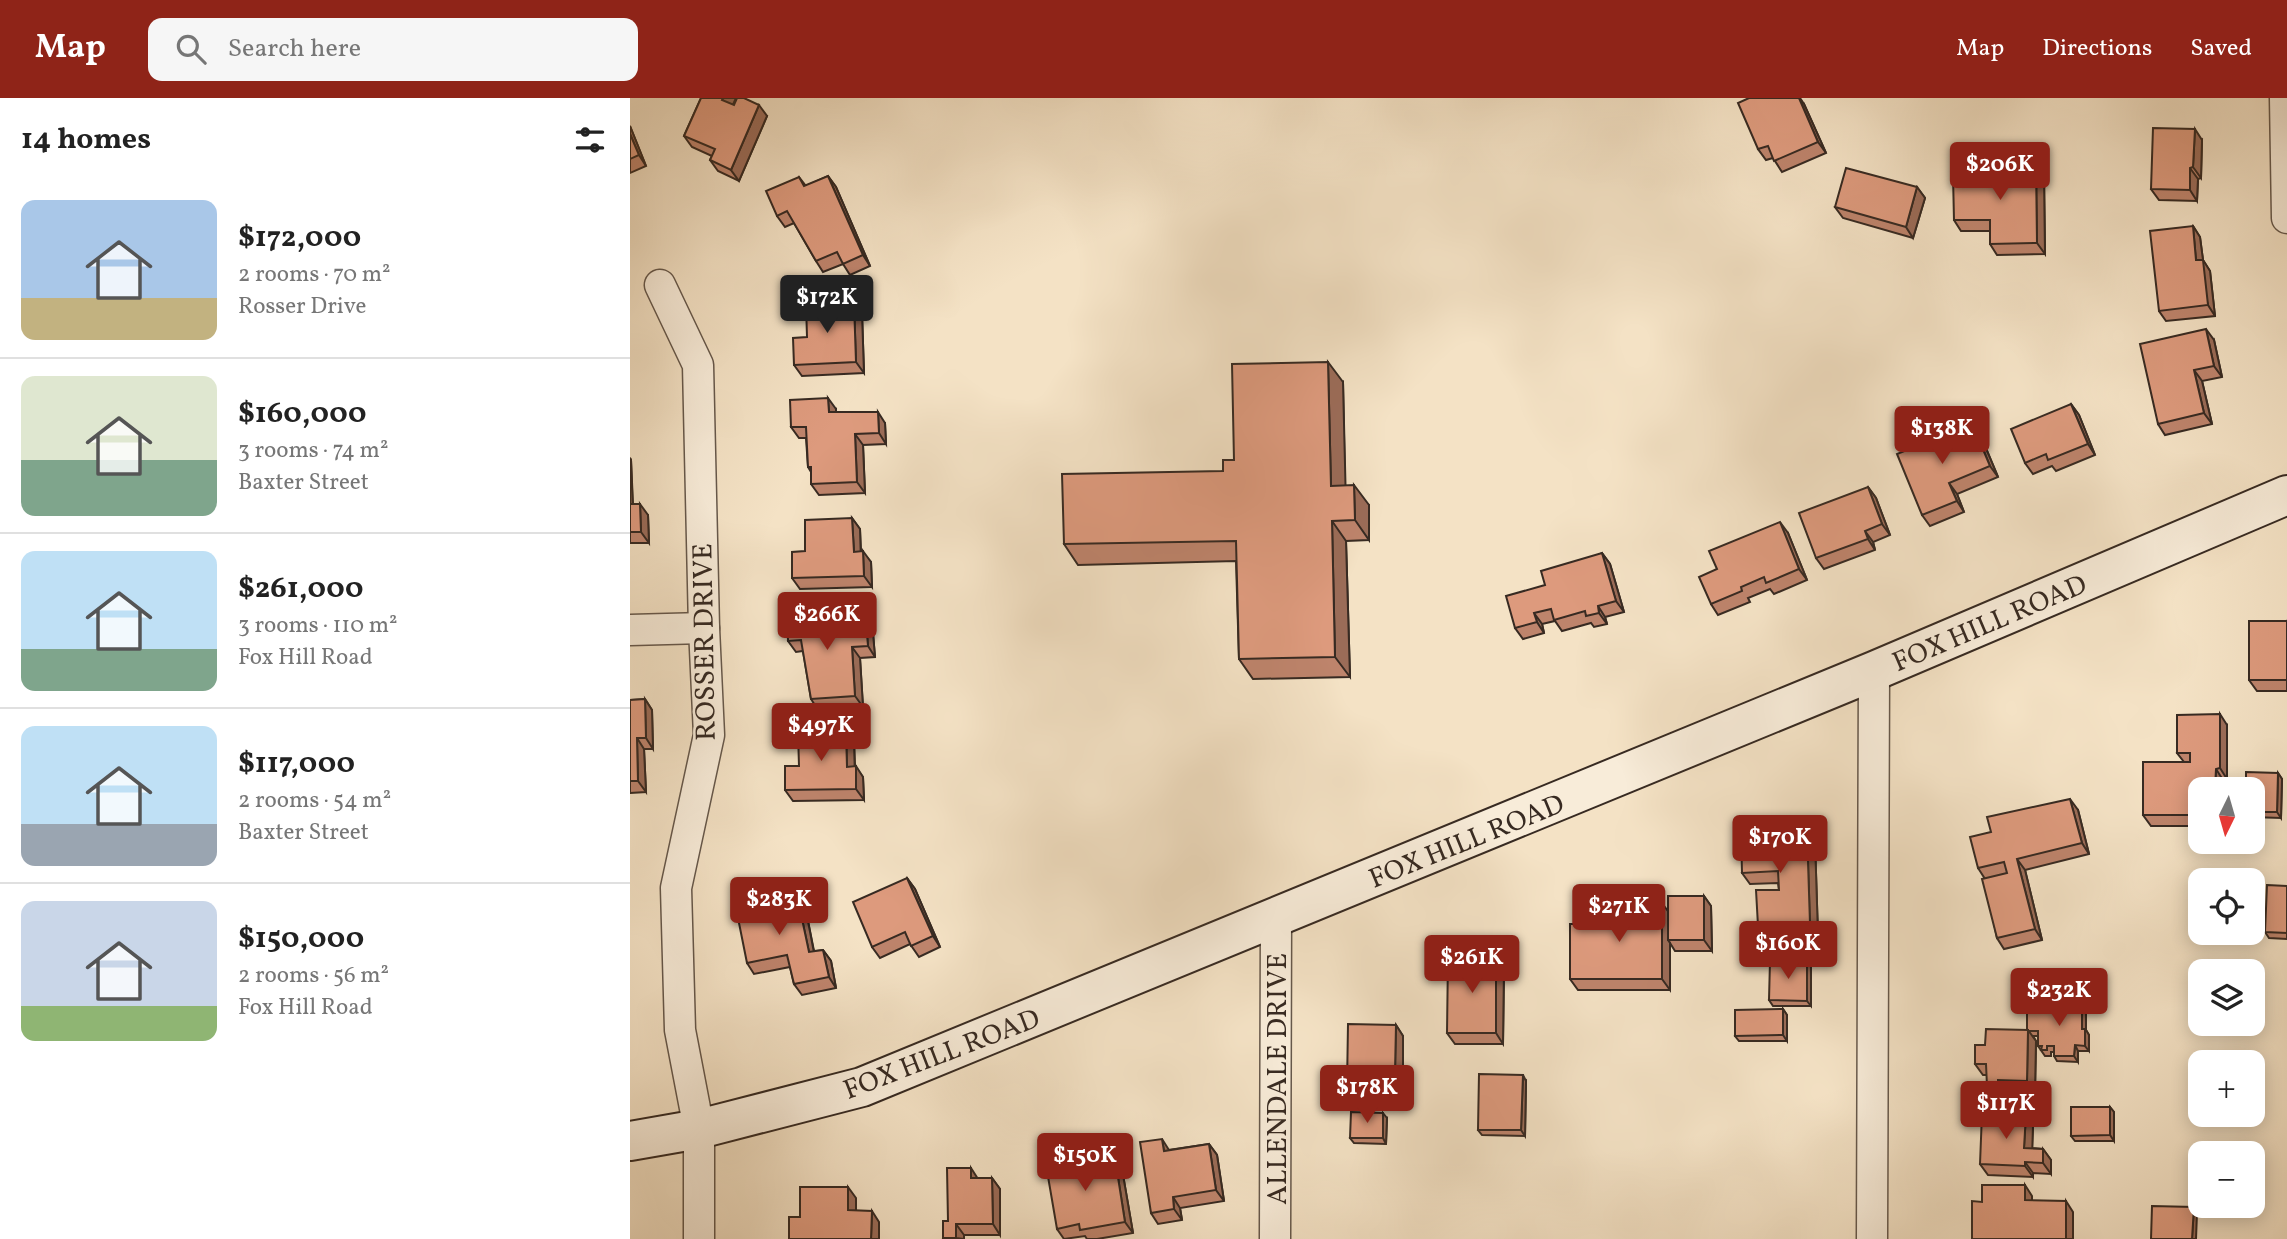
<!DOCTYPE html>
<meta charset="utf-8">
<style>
:root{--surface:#fff;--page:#f6f6f6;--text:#222;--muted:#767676;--line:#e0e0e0;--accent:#8f2418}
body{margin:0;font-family:Vollkorn,serif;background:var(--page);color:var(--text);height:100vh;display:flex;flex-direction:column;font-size:26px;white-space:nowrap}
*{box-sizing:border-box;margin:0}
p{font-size:23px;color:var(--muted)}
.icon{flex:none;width:38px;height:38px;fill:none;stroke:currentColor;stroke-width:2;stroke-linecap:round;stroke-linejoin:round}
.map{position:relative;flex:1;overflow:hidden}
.panel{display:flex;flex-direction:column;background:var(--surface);width:630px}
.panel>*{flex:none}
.needle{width:46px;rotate:185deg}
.fabs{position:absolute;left:1558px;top:679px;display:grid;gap:14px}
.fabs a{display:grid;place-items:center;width:77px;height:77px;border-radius:14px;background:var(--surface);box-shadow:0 4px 18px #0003;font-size:35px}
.price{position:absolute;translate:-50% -60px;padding:0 16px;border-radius:7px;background:var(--accent);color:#fff;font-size:23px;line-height:46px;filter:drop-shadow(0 2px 4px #0008)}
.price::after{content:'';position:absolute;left:50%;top:42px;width:21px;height:16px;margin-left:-10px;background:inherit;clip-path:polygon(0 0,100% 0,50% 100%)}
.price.active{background:#222;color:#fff}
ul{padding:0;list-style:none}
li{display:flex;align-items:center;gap:21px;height:175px;padding:0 21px}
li+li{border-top:2px solid var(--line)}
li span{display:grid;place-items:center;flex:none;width:196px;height:140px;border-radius:14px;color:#555}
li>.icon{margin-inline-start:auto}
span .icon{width:84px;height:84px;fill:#fffc;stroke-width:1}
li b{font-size:30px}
h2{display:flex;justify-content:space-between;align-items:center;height:84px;padding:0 21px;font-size:30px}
header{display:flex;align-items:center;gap:42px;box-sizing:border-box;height:98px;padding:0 35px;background:var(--accent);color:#fff}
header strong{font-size:33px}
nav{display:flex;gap:38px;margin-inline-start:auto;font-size:24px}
.search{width:490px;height:63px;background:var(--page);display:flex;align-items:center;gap:18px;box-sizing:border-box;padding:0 24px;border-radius:14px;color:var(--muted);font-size:26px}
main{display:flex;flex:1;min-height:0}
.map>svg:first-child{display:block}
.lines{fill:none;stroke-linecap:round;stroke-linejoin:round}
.minor-casing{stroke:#66584b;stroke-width:33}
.secondary-casing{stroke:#372a22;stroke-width:42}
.minor{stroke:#f8ecd9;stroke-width:30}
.secondary{stroke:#f8ecd9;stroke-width:38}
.wall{fill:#be846c;stroke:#372a22;stroke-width:2}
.shaded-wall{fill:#9b6c58;stroke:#372a22;stroke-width:2}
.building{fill:#dd9a7d;stroke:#372a22;stroke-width:2}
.labels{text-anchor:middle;stroke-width:5;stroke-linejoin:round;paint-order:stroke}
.street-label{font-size:28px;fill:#372a22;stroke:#f8ecd9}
</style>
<header>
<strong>Map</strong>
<div class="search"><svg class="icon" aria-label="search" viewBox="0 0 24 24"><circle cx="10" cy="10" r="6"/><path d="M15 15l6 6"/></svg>Search here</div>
<nav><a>Map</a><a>Directions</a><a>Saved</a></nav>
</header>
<main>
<section class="panel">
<h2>14 homes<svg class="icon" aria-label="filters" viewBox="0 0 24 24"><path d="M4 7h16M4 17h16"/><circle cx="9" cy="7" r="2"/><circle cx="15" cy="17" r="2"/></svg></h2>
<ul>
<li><span style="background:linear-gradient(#a9c7e8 70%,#c2b280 0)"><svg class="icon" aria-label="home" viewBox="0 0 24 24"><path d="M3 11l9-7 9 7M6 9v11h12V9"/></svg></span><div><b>$172,000</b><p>2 rooms · 70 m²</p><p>Rosser Drive</p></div></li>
<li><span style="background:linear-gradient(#dfe7d0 60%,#7fa58c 0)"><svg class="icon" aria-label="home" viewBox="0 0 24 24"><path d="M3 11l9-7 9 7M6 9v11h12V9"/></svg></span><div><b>$160,000</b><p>3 rooms · 74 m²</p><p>Baxter Street</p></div></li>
<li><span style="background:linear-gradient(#bfe0f5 70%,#7fa58c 0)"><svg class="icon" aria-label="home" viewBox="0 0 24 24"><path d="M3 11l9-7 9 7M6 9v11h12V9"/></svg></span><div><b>$261,000</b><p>3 rooms · 110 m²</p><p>Fox Hill Road</p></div></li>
<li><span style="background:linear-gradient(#bfe0f5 70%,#9aa5b1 0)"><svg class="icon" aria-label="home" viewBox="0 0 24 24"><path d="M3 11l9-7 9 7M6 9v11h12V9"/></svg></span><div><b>$117,000</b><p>2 rooms · 54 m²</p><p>Baxter Street</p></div></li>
<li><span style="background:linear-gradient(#c9d6e8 75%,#8fb573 0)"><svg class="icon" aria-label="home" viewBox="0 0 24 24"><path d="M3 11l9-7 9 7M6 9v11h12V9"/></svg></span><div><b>$150,000</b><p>2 rooms · 56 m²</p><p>Fox Hill Road</p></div></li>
</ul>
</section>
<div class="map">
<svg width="1657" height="1141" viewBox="0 0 1657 1141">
<rect width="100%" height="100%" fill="#f4e2c5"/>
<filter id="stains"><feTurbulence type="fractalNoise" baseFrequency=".00286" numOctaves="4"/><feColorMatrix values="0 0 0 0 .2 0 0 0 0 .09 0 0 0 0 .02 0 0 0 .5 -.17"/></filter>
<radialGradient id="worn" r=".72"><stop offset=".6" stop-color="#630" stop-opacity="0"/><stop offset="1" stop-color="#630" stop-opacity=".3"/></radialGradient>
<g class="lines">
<g class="minor-casing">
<g id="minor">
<polyline points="1655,0 1657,120"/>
<polyline points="30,187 68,267 74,530 79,637 46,790 50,932 69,1031 69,1141"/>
<polyline points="0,532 74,530"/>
<polyline points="645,1141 646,820"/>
<polyline points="1242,1141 1244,573"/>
</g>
</g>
<g class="secondary-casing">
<polyline id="secondary" points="0,1043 69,1031 232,989 1244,573 1657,397"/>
</g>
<use href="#minor" class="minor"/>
<use href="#secondary" class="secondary"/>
</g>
<g class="wall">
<polygon points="71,0 106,0 103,7 137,18 109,83 88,73 80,62 82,58 62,49 54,38"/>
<polygon points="1174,6 1196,55 1152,74 1143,60 1136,62 1128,51"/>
<polygon points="0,28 16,68 0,75"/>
<polygon points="1572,42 1571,80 1568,81 1567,103 1529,102 1521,91"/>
<polygon points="1406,66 1414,77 1415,156 1367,157 1360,146 1360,133 1331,133 1324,122 1360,77"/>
<polygon points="198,78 206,89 240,168 220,177 213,166 193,174 186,163 164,125 155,129 147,118 169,79 176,88"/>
<polygon points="1287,89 1295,100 1283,140 1213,120 1205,109"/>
<polygon points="1563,128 1570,139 1573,162 1580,173 1585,218 1536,223 1529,213"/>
<polygon points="232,215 234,275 172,278 164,267 177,239"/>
<polygon points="1584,242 1592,279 1572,283 1582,326 1535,337 1528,326"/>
<polygon points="713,284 715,387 739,407 739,442 716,443 720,579 623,581 609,561 606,463 448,467 434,446 593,373 604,362"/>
<polygon points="1441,306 1449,317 1465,357 1426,373 1422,368 1403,376 1395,365"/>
<polygon points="206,311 206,314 255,325 256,346 233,347 235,395 189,397 181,386 181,374 178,369 176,340 169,340 161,329"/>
<polygon points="1342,325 1350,336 1368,379 1327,396 1334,414 1300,428 1292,417"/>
<polygon points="0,360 1,362 3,406 18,417 19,445 0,445"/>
<polygon points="1238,389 1246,400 1260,437 1243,444 1245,452 1194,471 1186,460"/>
<polygon points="222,420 230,431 231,453 241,464 242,489 170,491 162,480 175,453"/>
<polygon points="1158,435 1177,482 1144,496 1140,491 1118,500 1120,504 1088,517 1081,506 1087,471"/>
<polygon points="972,455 980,466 994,514 975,519 977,526 964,529 961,525 932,533 925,523 912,526 914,535 893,541 885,530 915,487"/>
<polygon points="197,513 205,526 243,535 245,559 230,560 233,609 188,612 181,601 173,553 166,554 158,543"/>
<polygon points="1657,523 1657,593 1627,593 1619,582"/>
<polygon points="15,601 22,612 23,651 14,651 16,694 0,695 0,602"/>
<polygon points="1597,627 1597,681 1593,682 1593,691 1570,691 1570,728 1521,728 1513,717 1554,664 1547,655"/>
<polygon points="224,643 225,668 233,679 234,702 163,703 155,692 169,668"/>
<polygon points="1648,675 1652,681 1651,720 1622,719 1622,691"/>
<polygon points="1448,712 1459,756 1395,772 1412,842 1374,851 1367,840 1355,781 1348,770 1361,734"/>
<polygon points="1185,743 1188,837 1135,839 1128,828 1149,792 1148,785 1120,786 1112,775"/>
<polygon points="277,780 285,791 310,849 289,859 280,846 250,860 242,849"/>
<polygon points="1657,788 1657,841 1639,840 1635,834"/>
<polygon points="141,798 147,806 168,802 176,813 184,853 193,852 201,863 206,890 172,897 164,886 160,869 124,876 117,865"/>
<polygon points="1074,798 1081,808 1082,853 1045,853 1040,845 1040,892 948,892 940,881 974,826 1038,813"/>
<polygon points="1181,869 1181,908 1143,908 1139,902"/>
<polygon points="874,870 873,946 825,946 817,935"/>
<polygon points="1153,911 1157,917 1157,943 1109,943 1105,938"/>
<polygon points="1456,911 1456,932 1459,937 1459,953 1448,953 1448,964 1427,963 1424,958 1424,954 1421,954 1421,958 1415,958 1408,948 1408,938 1403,938 1406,943 1405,994 1375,993 1375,999 1365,999 1357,988 1357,977 1353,977 1345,966 1397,932 1420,915"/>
<polygon points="766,927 773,938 773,985 751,985 750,1000 725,999 717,988"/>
<polygon points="896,983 895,1038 852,1037 848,1032"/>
<polygon points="1480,1009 1484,1014 1484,1043 1445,1043 1441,1038"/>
<polygon points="1396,1016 1403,1027 1402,1050 1413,1051 1421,1062 1421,1076 1403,1075 1403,1079 1358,1077 1350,1066"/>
<polygon points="757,1020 756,1046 724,1045 720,1040"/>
<polygon points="579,1046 587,1057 594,1103 550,1110 552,1122 528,1126 521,1115 539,1052"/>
<polygon points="439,1057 446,1067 492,1071 503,1135 467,1141 457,1141 455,1138 434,1141 427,1131"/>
<polygon points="348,1080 362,1080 370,1091 370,1137 334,1137 334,1141 314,1141 313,1140"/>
</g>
<g class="shaded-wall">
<polygon points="93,0 106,0 100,13 92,2"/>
<polygon points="1169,0 1170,0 1174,6 1196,55 1188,44"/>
<polygon points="129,7 137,18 109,83 101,72"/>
<polygon points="0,28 16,68 9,57 0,36"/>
<polygon points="1565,31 1572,42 1571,80 1563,69"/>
<polygon points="1406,66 1414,77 1415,156 1407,145"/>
<polygon points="1560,70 1568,81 1567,103 1560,92"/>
<polygon points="198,78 206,89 240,168 233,157"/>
<polygon points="1287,89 1295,100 1283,140 1276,129"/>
<polygon points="1563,128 1570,139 1573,162 1580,173 1585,218 1578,207 1566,162"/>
<polygon points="224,205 232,215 234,275 226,264"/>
<polygon points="1576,231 1584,242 1592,279 1584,268"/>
<polygon points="698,264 713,284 716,408 701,388"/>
<polygon points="1564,272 1572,283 1582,326 1574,315"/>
<polygon points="198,300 206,311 206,324 199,314"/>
<polygon points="1441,306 1449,317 1465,357 1458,346"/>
<polygon points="248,314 255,325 256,346 249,335"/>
<polygon points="1342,325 1350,336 1368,379 1360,368"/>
<polygon points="225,336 233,347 235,395 227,384"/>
<polygon points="0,360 1,362 3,417 0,413"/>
<polygon points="1319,385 1327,396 1334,414 1327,403"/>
<polygon points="724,387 739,407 739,442 725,422"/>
<polygon points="1238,389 1246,400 1260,437 1252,426"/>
<polygon points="10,406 18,417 19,445 11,434"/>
<polygon points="222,420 230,431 231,464 224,454"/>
<polygon points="702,423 716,443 720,579 705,559"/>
<polygon points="1150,424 1158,435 1177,482 1169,471"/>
<polygon points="1235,433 1243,444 1245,452 1238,441"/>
<polygon points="233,453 241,464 242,489 234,478"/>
<polygon points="972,455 980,466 994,514 986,503"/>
<polygon points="968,508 975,519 977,526 969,515"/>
<polygon points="197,513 205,524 205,537 198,526"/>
<polygon points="904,515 912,526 914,535 907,524"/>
<polygon points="236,524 243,535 245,559 238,548"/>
<polygon points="222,549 230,560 233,609 225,598"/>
<polygon points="15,601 22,612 23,651 16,640"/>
<polygon points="1590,616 1597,627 1597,681 1590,670"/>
<polygon points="216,632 224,643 225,680 217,669"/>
<polygon points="7,640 14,651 16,694 8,683"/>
<polygon points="226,668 233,679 234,702 226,691"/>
<polygon points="1586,671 1593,682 1593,691 1585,691"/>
<polygon points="1648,675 1652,681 1651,720 1647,714"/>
<polygon points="1440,701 1448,712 1459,756 1452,745"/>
<polygon points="1177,732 1185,743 1188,837 1180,826"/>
<polygon points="1387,761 1395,772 1412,842 1405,831"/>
<polygon points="277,780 285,791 310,849 303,838"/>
<polygon points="1074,798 1081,808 1082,853 1074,842"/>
<polygon points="168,802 176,813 186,865 179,854"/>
<polygon points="1032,805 1040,816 1038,842 1040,845 1040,892 1032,881"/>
<polygon points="193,852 201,863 206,890 199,879"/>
<polygon points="866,859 874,870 873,946 866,935"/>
<polygon points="1177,863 1181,869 1181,908 1177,903"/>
<polygon points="1452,906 1456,911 1456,932 1459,937 1459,953 1455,948 1452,931"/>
<polygon points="1153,911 1157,917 1157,943 1153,937"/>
<polygon points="766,927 773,938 773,985 765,974"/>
<polygon points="1398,932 1406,943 1405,994 1397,983"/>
<polygon points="1445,947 1448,953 1448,964 1444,958"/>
<polygon points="743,974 751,985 750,1000 743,989"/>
<polygon points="893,977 896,983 895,1038 891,1032"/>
<polygon points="1368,982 1375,993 1375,999 1368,988"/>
<polygon points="1480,1009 1484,1014 1484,1043 1480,1037"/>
<polygon points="753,1015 757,1020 756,1046 753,1040"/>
<polygon points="1396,1016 1403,1027 1402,1061 1394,1050"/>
<polygon points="532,1041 539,1052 541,1064 534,1053"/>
<polygon points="579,1046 587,1057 594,1103 586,1092"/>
<polygon points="1413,1051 1421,1062 1421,1076 1413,1065"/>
<polygon points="439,1057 447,1068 441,1067"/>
<polygon points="485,1060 492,1071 503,1135 495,1124"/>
<polygon points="1395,1064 1403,1075 1403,1079 1395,1068"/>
<polygon points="341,1070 348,1081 341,1080"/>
<polygon points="362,1080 370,1091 370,1137 363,1126"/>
<polygon points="1395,1087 1402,1098 1402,1113 1395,1102"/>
<polygon points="218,1089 226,1100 226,1123 218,1112"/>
<polygon points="543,1099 550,1110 552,1122 544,1111"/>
<polygon points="1436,1103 1443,1114 1443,1141 1436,1141"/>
<polygon points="1564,1109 1567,1115 1566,1141 1562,1141"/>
<polygon points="242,1113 249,1124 249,1141 241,1141"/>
<polygon points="326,1126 334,1137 334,1141 326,1140"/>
</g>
<g class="building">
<polygon points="71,0 93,0 92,2 104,7 107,0 114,0 129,7 101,72 80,62 85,51 54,38"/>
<polygon points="1119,0 1169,0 1188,44 1144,63 1138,48 1128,51 1108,5"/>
<polygon points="1523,30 1565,31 1563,69 1560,70 1560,92 1521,91"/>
<polygon points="0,36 9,57 0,61"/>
<polygon points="1406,66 1407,145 1360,146 1360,122 1324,122 1323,77 1360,77 1360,67"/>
<polygon points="1216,70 1287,89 1276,129 1205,109"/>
<polygon points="198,78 233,157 213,166 207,154 186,163 157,113 147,118 136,93 169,79 174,88"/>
<polygon points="1563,128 1566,162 1573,162 1578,207 1529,213 1520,133"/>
<polygon points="224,205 226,264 164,267 163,240 177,239 176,206"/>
<polygon points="1576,231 1584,268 1564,272 1574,315 1528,326 1510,246"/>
<polygon points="698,264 701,388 724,387 725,422 702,423 705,559 609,561 606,443 434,446 432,376 593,373 593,362 604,362 602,266"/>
<polygon points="198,300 199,314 248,314 249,335 225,336 227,384 181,386 181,369 178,369 176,329 161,329 160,302"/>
<polygon points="1441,306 1458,346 1418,362 1416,356 1395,365 1381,331"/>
<polygon points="1342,325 1360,368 1319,385 1327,403 1292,417 1267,356"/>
<polygon points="1238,389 1252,426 1235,433 1238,441 1186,460 1169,415"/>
<polygon points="0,406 10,406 11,434 0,434"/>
<polygon points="222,420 224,454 233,453 234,478 162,480 162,454 175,453 175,422"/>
<polygon points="1150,424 1169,471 1136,485 1134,479 1111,489 1112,493 1081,506 1069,479 1087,471 1079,453"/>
<polygon points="972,455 986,503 968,508 969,515 956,518 955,513 924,522 921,511 904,515 907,524 885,530 876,498 915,487 911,473"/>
<polygon points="197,513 198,526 236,524 238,548 222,549 225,598 181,601 171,542 158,543 157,516"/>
<rect x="1619" y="523" width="38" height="59"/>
<polygon points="15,601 16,640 7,640 8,683 0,683 0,602"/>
<polygon points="1590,616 1590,670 1586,671 1585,691 1570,691 1570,717 1513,717 1513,664 1560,664 1560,655 1547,655 1547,617"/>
<polygon points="216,632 217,669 226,668 226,691 155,692 155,668 169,668 168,634"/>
<polygon points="1616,674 1648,675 1647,714 1622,714 1622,691 1616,691"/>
<polygon points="1440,701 1452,745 1387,761 1405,831 1367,840 1352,781 1377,775 1374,764 1348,770 1340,739 1361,734 1357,719"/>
<polygon points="1177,732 1180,826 1128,828 1126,792 1149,792 1148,773 1112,775 1111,734"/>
<polygon points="277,780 303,838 281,848 275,834 242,849 223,804"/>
<polygon points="1637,787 1657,788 1657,835 1635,834"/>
<polygon points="141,798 143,807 168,802 179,854 193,852 199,879 164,886 157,857 117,865 105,805"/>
<rect x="1038" y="798" width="36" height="44"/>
<polygon points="1032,805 1032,881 940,881 940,826 974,826 974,806"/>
<polygon points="818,859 866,859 866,935 817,935"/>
<polygon points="1140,863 1177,863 1177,903 1139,902"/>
<polygon points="1420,905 1452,906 1452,931 1455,931 1455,948 1445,947 1444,958 1424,958 1424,948 1417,948 1417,952 1411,952 1412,948 1408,948 1408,933 1397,933 1397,914 1420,915"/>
<polygon points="1153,911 1153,937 1105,938 1105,912"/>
<polygon points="718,926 766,927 765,974 743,974 743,989 717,988"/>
<polygon points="1356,931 1398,932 1397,983 1368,982 1368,988 1357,988 1356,966 1345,966 1345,947 1355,947"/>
<polygon points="849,976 893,977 891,1032 848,1032"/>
<polygon points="1441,1009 1480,1009 1480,1037 1441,1038"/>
<polygon points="721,1014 753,1015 753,1040 720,1040"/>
<polygon points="1352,1015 1396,1016 1394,1050 1413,1051 1413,1065 1395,1064 1395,1068 1350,1066"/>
<polygon points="532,1041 534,1053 579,1046 586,1092 543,1099 544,1111 521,1115 510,1044"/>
<polygon points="439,1057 441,1067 485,1060 495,1124 450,1132 449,1126 427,1131 415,1061"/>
<polygon points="317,1070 341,1070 341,1080 362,1080 363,1126 326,1126 326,1140 313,1140 313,1123 318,1123"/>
<polygon points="1352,1087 1395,1087 1395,1102 1436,1103 1436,1141 1342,1141 1342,1103 1352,1104"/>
<polygon points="170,1089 218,1089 218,1112 242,1113 241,1141 159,1141 159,1119 170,1119"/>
<polygon points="1522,1108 1564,1109 1562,1141 1521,1141"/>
</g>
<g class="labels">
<g class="street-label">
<text transform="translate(1359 524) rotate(-23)" y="10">FOX HILL ROAD</text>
<text transform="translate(73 544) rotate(-91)" y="10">ROSSER DRIVE</text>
<text transform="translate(836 742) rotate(-22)" y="10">FOX HILL ROAD</text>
<text transform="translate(311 955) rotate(-21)" y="10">FOX HILL ROAD</text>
<text transform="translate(646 981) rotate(-90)" y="10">ALLENDALE DRIVE</text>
</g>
</g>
<rect width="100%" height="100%" filter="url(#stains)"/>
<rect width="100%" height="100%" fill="url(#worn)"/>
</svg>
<div class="fabs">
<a><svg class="needle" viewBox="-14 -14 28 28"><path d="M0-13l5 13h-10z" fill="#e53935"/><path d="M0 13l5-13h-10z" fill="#767676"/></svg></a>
<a><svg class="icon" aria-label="locate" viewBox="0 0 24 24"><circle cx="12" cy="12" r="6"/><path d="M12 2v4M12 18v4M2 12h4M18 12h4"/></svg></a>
<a><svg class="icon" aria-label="layers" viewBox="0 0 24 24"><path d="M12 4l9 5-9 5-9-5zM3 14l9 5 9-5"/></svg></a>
<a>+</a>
<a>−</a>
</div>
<b class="price" style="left:1370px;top:104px">$206K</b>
<b class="price active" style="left:197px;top:237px">$172K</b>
<b class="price" style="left:1312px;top:368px">$138K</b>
<b class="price" style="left:197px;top:554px">$266K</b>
<b class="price" style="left:191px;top:665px">$497K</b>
<b class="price" style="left:1150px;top:777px">$170K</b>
<b class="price" style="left:149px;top:839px">$283K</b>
<b class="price" style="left:989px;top:846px">$271K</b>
<b class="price" style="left:1158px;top:883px">$160K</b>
<b class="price" style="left:842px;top:897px">$261K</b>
<b class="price" style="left:1429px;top:930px">$232K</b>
<b class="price" style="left:737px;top:1027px">$178K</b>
<b class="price" style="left:1376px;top:1043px">$117K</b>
<b class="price" style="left:455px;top:1095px">$150K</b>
</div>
</main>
